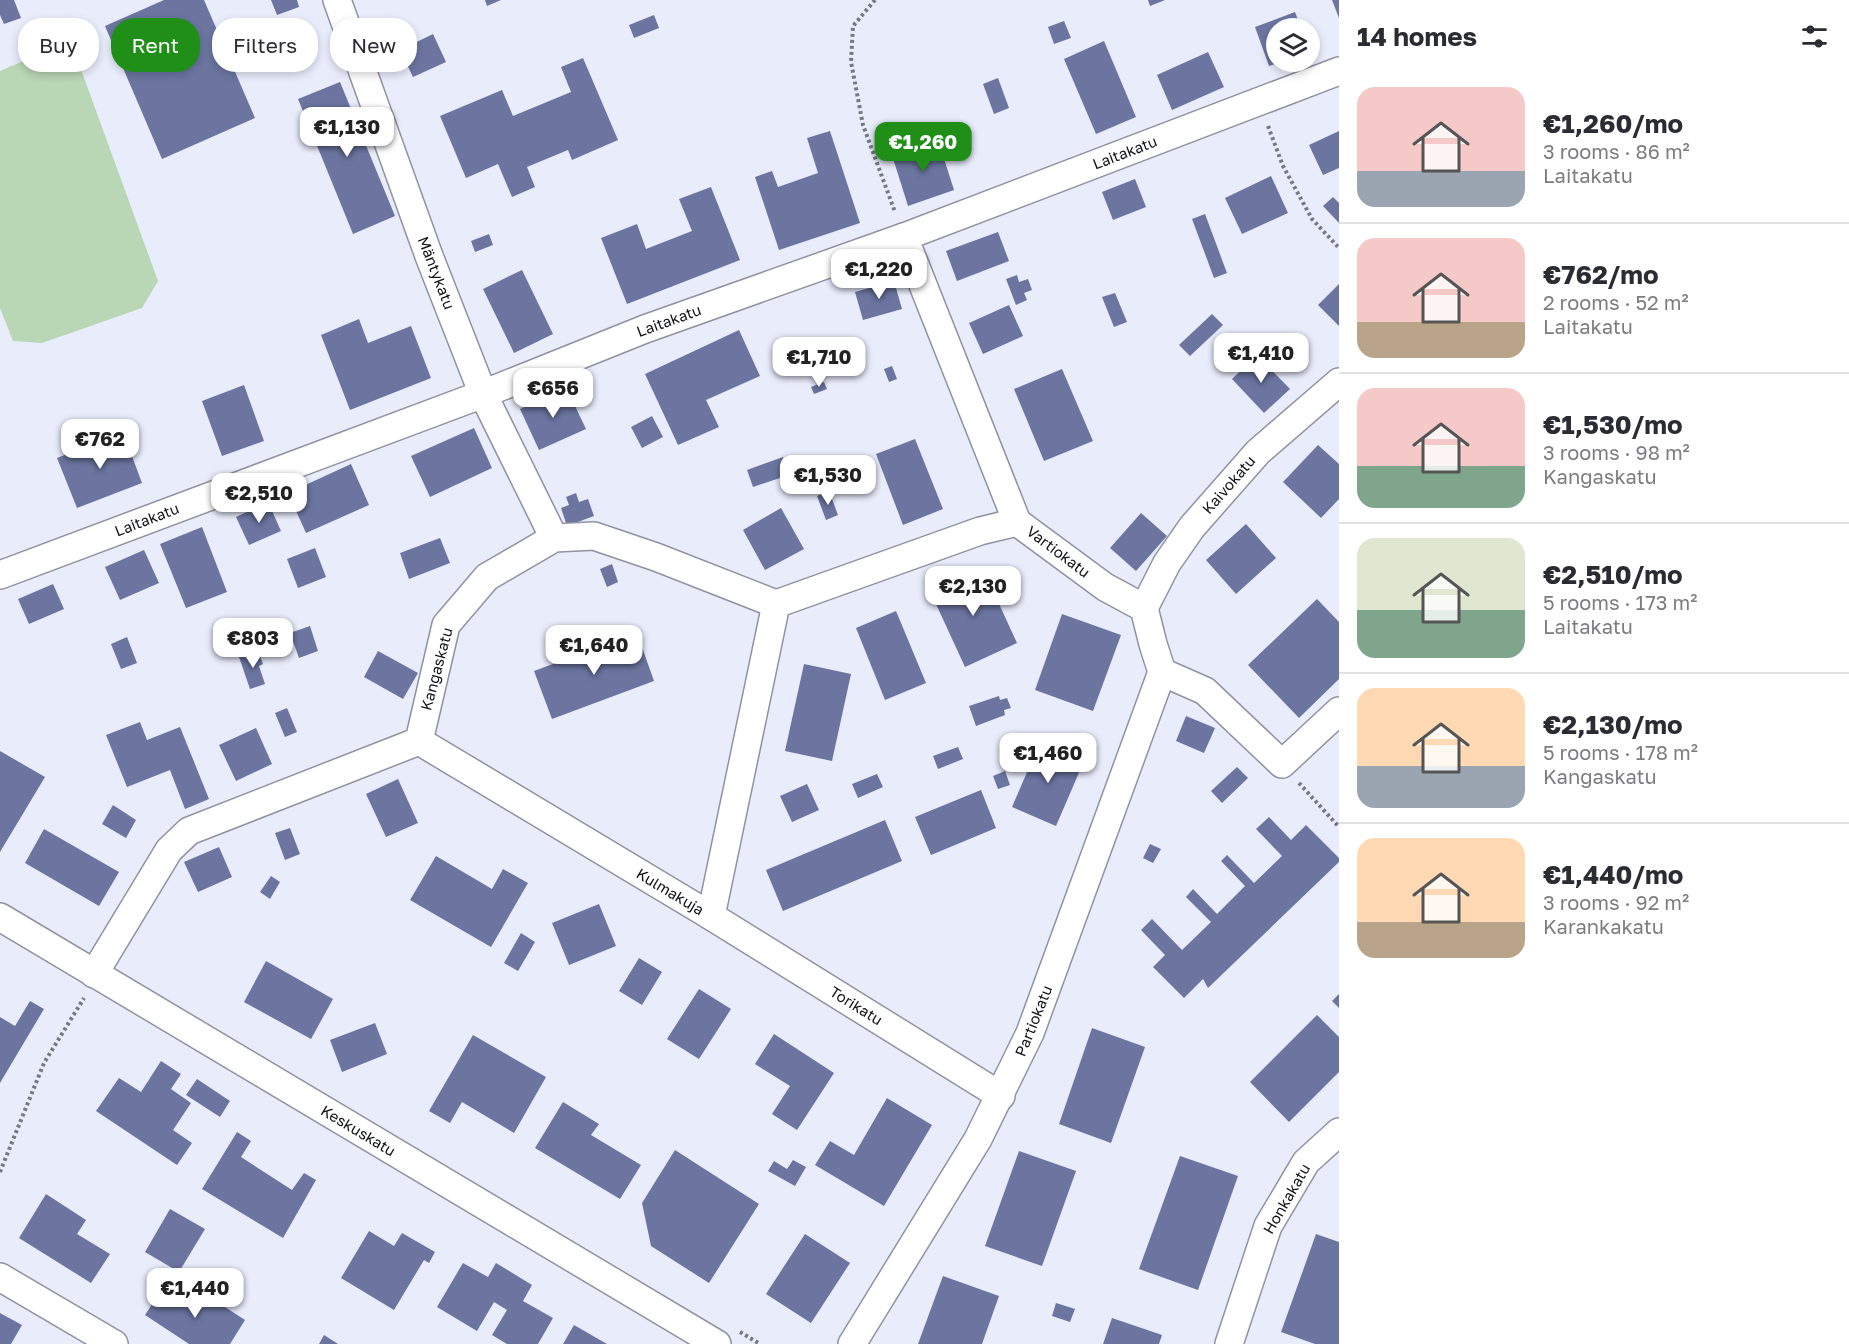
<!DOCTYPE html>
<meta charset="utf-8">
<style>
:root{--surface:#fff;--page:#f7f7f7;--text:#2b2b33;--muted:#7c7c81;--line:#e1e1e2;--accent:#1f8f17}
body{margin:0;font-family:"Golos Text",sans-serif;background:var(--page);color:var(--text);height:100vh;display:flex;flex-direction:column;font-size:22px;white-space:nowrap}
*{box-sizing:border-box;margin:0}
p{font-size:20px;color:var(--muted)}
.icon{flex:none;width:33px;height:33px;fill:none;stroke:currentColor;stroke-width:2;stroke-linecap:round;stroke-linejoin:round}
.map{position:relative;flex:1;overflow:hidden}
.sheet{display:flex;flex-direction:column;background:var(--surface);width:510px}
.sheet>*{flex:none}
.hud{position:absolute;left:18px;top:18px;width:570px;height:54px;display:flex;gap:12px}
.tools{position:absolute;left:1266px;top:18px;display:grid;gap:12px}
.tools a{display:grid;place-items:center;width:54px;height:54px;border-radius:50%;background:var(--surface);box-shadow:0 3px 9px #0003;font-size:30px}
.price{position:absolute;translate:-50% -51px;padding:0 14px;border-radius:12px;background:#fff;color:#222;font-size:20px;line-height:39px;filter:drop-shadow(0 2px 3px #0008)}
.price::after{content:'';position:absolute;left:50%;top:36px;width:18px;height:14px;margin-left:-9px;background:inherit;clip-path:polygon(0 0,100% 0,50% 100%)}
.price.selected{background:var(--accent);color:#fff}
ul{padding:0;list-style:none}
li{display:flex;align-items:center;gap:18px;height:150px;padding:0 18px}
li+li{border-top:2px solid var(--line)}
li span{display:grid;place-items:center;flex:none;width:168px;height:120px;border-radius:18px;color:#555}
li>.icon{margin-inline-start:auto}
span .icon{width:72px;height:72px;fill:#fffc;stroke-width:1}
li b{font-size:26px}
h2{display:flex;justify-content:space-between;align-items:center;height:72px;padding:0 18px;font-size:26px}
.tag{padding:0 21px;border-radius:24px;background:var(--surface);box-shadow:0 3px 9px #0003;font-size:21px;line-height:54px}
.tag.selected{background:var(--accent);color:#fff}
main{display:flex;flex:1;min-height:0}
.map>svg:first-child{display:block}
.green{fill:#b9d6b5}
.building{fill:#6b75a0}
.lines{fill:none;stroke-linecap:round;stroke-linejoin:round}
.minor-casing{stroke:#8f93a1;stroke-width:30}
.path{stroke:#767982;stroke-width:4;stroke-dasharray:3 3;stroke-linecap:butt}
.minor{stroke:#fff;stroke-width:27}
.labels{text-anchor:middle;stroke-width:6;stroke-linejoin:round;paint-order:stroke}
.street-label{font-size:15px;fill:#101216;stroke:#fff}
</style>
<main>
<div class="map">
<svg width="1339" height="1344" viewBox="0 0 1339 1344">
<rect width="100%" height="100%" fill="#e8ecfb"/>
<polygon class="green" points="54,48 75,53 158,281 142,308 42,343 13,341 0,308 0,71"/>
<g class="building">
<polygon points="0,0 14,0 21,18 4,24 0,15"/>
<polygon points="164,0 204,0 255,118 162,159 105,26"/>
<polygon points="271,0 297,0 299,7 277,15"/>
<polygon points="485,0 501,0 487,6"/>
<polygon points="1148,0 1165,0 1150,6"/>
<polygon points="1332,0 1339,0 1339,18"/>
<polygon points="1295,12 1301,28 1276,28 1276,62 1281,62 1269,66 1255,27"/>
<polygon points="654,15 659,28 634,38 629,25"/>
<polygon points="1064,21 1071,38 1054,44 1048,27"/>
<polygon points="433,34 446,62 413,77 400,50"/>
<polygon points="1104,41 1136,117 1096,134 1064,59"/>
<polygon points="1208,52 1224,87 1172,110 1157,75"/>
<polygon points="583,58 618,140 572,160 568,150 527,167 535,187 512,197 498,164 466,178 440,116 502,90 513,116 571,92 561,67"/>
<polygon points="998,78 1009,108 994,114 983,84"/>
<polygon points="340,82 395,216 353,234 298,99"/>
<polygon points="830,131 860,223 779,250 755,177 772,171 778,187 818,173 807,138"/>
<polygon points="1339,131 1339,168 1323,175 1309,145"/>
<polygon points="938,140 954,190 908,206 892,155"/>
<polygon points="1271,176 1288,213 1242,234 1225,198"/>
<polygon points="1135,179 1146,207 1113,220 1102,192"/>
<polygon points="711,187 740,260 627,304 601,238 637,224 646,249 692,231 679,199"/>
<polygon points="1333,197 1339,203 1339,223 1323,206"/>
<polygon points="1205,214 1227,273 1214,278 1192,219"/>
<polygon points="998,232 1009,261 957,281 946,251"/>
<polygon points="489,234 493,245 475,252 471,241"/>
<polygon points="522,270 553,334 514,353 483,289"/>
<polygon points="1017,275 1019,282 1028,279 1032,290 1024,293 1027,300 1016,305 1006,279"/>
<polygon points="894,281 902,309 863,320 855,292"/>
<polygon points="1339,284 1339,326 1318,305"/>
<polygon points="1115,293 1127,322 1114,327 1102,297"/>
<polygon points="1009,305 1023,336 983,354 969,323"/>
<polygon points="1212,314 1223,325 1190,356 1179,345"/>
<polygon points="359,319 368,343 411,326 431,378 350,410 321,335"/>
<polygon points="739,330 760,376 706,400 719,427 678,445 645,374"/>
<polygon points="1283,334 1301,354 1291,364 1272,343"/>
<polygon points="1257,355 1290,389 1264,413 1232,379"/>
<polygon points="892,366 897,379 889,382 884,369"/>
<polygon points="1062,369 1093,441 1044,461 1014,389"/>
<polygon points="824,382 827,389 814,394 811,387"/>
<polygon points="244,385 264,441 222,456 202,401"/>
<polygon points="566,387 586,429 539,450 520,409"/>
<polygon points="652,416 663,437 642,448 631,427"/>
<polygon points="474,428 492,468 430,497 411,456"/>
<polygon points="123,432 142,483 77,508 57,458"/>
<polygon points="915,439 943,509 903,525 876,454"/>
<polygon points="1318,445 1339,464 1339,499 1321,518 1283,482"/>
<polygon points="783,457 789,475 753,487 747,470"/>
<polygon points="351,464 369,505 306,533 288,493"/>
<polygon points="829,491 838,515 826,520 817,496"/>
<polygon points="576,493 579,502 588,499 594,516 567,526 561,508 569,505 566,497"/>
<polygon points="268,502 281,531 249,545 236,517"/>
<polygon points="781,508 804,549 765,570 743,530"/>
<polygon points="1141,513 1167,536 1136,571 1110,548"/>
<polygon points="1246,524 1276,558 1236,594 1206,560"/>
<polygon points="202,527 227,592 186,608 160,544"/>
<polygon points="440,538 450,563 409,579 400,553"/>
<polygon points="315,548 326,577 298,588 287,559"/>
<polygon points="144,550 159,583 120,600 105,567"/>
<polygon points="612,564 618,582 607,587 600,569"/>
<polygon points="982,567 1017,643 965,667 930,591"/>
<polygon points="53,584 64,609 29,624 18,599"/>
<polygon points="1317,599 1339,622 1339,679 1299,718 1248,665"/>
<polygon points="896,611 926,683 885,700 856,628"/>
<polygon points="1062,614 1121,635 1093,711 1035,690"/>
<polygon points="310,626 318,651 299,658 290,633"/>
<polygon points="637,633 654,681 552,719 534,671"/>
<polygon points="127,637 137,663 121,669 111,644"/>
<polygon points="257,649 263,664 259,666 265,684 250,689 239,657"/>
<polygon points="378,651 418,673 403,699 364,677"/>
<polygon points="804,664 851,674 832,761 785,751"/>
<polygon points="999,696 1000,700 1007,698 1011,708 1004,710 1005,715 976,726 969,706"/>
<polygon points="287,708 297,732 285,737 275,713"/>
<polygon points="1186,716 1215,728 1204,753 1176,741"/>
<polygon points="140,722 147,740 180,727 209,799 185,809 170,770 127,787 106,735"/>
<polygon points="256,728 272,764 236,781 219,745"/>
<polygon points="1040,742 1084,761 1056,826 1012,807"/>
<polygon points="958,747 963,759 938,769 933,756"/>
<polygon points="0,751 45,777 0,852"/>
<polygon points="1237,767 1248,778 1222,803 1211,791"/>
<polygon points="1005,771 1010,785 998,789 993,776"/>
<polygon points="877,774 883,787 858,798 852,784"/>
<polygon points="398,779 418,823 386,837 366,794"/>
<polygon points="807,784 819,810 792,822 780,796"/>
<polygon points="981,790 996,828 931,855 915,817"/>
<polygon points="113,805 136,820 126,838 102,824"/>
<polygon points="1269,817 1291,840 1306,825 1339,858 1339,862 1208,988 1203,979 1184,998 1153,967 1165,955 1141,930 1152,919 1182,950 1211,922 1186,897 1193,889 1217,914 1245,886 1221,861 1227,855 1254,883 1282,856 1256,829"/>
<polygon points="885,820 902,861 783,911 766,870"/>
<polygon points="290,828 300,854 285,860 275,833"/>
<polygon points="44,829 119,872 99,906 25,863"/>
<polygon points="1150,844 1161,849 1153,863 1143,858"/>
<polygon points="219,847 232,877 198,892 184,862"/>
<polygon points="436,856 492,889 503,869 528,883 491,947 410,900"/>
<polygon points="271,876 280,882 270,899 260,892"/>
<polygon points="599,904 616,946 569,965 552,923"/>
<polygon points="521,933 535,942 518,971 504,963"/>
<polygon points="639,958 662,972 642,1005 619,991"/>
<polygon points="266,961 333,999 311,1039 244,1002"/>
<polygon points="699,989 731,1009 699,1059 667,1039"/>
<polygon points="1339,994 1339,1008 1332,1001"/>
<polygon points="30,1001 44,1009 0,1083 0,1017 15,1026"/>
<polygon points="1317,1015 1339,1037 1339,1072 1289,1122 1250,1082"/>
<polygon points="375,1023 387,1054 342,1072 330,1040"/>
<polygon points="1092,1028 1145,1047 1111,1143 1059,1124"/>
<polygon points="774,1034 834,1073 797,1130 772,1114 790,1086 755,1064"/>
<polygon points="473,1035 546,1077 514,1133 462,1102 450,1123 429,1111"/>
<polygon points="161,1061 181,1074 171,1089 191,1103 173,1130 192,1143 177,1165 96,1111 119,1078 141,1092"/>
<polygon points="197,1079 230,1101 220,1117 186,1095"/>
<polygon points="887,1098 932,1125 884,1206 815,1165 830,1141 854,1155"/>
<polygon points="563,1102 599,1124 591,1135 641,1165 620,1199 535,1148"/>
<polygon points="237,1132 251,1141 241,1157 292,1190 304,1173 316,1180 283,1238 202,1189"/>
<polygon points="675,1150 759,1204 709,1283 651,1246 642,1203"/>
<polygon points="1019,1151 1076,1171 1042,1266 985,1246"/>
<polygon points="1180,1156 1238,1176 1198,1290 1139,1269"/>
<polygon points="793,1160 806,1167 795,1186 768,1171 774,1161 787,1169"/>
<polygon points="46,1194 86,1220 77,1234 110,1254 91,1283 19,1238"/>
<polygon points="170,1209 205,1229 179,1272 145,1252"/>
<polygon points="369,1231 394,1246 402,1233 435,1252 429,1263 424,1260 394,1310 341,1278"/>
<polygon points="805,1234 850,1263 811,1323 766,1294"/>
<polygon points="1316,1234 1339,1242 1339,1344 1315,1344 1281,1332"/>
<polygon points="463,1263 488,1277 496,1263 532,1285 523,1301 553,1318 538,1344 507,1344 492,1335 507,1310 494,1302 477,1331 437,1307"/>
<polygon points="943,1276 999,1296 982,1344 918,1344"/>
<polygon points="164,1286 199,1309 208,1296 245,1320 230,1344 189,1344 145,1315"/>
<polygon points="1056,1303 1075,1309 1070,1322 1052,1316"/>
<polygon points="0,1313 22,1325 11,1344 0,1344"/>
<polygon points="1112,1318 1162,1335 1159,1344 1103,1344"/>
<polygon points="574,1325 607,1344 563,1344"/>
<polygon points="324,1335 338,1344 319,1344"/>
</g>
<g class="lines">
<g class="minor-casing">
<g id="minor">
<polyline points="337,0 429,256 483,394 554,538"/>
<polyline points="904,237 1017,522 1105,587 1144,608 1153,644 1162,672 1205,691 1282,764 1339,711"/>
<polyline points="0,575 483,394 645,329 904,237 1339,71"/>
<polyline points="1144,608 1167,563 1192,527 1258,452 1339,382"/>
<polyline points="419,741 711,916 776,604"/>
<polyline points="711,916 1001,1096"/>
<polyline points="0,917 717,1344"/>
<polyline points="94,974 169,850 189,831 419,741 446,625 487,577 554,538 594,536 656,557 776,604 980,531 1017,522"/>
<polyline points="0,1277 114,1344"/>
<polyline points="852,1344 978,1139 1030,1033 1162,672"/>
<polyline points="1229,1344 1268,1226 1306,1162 1339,1132"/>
</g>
</g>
<g class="path">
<polyline points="875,0 853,26 851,62 863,125 895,212"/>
<polyline points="1268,126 1283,166 1312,219 1339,248"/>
<polyline points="1299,783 1339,827"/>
<polyline points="0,1172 44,1063 84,998"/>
<polyline points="740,1332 760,1344"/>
</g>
<use href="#minor" class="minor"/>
</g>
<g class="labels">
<g class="street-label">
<text transform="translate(1125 153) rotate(-21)" y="5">Laitakatu</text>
<text transform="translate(436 273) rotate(69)" y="5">Mäntykatu</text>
<text transform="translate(669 321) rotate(-20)" y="5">Laitakatu</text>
<text transform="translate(1229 485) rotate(-49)" y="5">Kaivokatu</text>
<text transform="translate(147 520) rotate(-21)" y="5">Laitakatu</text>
<text transform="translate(1058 552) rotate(37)" y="5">Vartiokatu</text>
<text transform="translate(437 669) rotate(-75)" y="5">Kangaskatu</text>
<text transform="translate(670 892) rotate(31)" y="5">Kulmakuja</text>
<text transform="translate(856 1006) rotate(32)" y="5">Torikatu</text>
<text transform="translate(1034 1021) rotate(-68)" y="5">Partiokatu</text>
<text transform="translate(358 1131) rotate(31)" y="5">Keskuskatu</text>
<text transform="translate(1287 1199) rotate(-60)" y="5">Honkakatu</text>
</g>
</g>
</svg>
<div class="tools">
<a><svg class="icon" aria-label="layers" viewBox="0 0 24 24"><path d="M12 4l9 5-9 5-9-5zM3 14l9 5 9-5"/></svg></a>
</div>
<b class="price" style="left:347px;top:158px">€1,130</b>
<b class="price selected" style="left:923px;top:173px">€1,260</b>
<b class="price" style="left:879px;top:300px">€1,220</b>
<b class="price" style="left:1261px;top:384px">€1,410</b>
<b class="price" style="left:819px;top:388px">€1,710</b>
<b class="price" style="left:553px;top:419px">€656</b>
<b class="price" style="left:100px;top:470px">€762</b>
<b class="price" style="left:828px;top:506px">€1,530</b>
<b class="price" style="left:259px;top:524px">€2,510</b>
<b class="price" style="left:973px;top:617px">€2,130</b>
<b class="price" style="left:253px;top:669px">€803</b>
<b class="price" style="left:594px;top:676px">€1,640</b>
<b class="price" style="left:1048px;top:784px">€1,460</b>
<b class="price" style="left:195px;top:1319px">€1,440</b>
<div class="hud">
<a class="tag">Buy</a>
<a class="tag selected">Rent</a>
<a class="tag">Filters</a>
<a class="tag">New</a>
</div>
</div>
<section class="sheet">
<h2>14 homes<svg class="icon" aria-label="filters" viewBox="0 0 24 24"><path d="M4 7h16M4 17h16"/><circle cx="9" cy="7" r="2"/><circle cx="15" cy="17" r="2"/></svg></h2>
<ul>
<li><span style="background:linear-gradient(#f6c9c9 70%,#9aa5b1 0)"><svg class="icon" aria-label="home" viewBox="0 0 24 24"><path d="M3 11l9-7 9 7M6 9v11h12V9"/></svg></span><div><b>€1,260/mo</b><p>3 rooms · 86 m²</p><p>Laitakatu</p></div></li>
<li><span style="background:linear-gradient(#f6c9c9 70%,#b9a48a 0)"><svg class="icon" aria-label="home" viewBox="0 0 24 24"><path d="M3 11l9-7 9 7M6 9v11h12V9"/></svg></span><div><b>€762/mo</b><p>2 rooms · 52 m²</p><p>Laitakatu</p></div></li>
<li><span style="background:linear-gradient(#f6c9c9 65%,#7fa58c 0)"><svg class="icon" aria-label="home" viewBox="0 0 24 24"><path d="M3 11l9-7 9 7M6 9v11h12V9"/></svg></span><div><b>€1,530/mo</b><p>3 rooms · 98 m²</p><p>Kangaskatu</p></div></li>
<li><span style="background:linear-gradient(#dfe7d0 60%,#7fa58c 0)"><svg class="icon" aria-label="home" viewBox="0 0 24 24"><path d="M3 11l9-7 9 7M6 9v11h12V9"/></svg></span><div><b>€2,510/mo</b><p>5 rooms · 173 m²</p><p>Laitakatu</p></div></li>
<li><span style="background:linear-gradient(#ffd9b3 65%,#9aa5b1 0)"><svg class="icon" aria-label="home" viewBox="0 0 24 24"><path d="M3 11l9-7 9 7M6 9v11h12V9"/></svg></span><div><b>€2,130/mo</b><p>5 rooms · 178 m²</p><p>Kangaskatu</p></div></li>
<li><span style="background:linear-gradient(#ffd9b3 70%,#b9a48a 0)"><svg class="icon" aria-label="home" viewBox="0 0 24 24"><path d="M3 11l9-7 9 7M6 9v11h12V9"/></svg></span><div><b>€1,440/mo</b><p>3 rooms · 92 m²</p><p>Karankakatu</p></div></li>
</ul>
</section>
</main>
